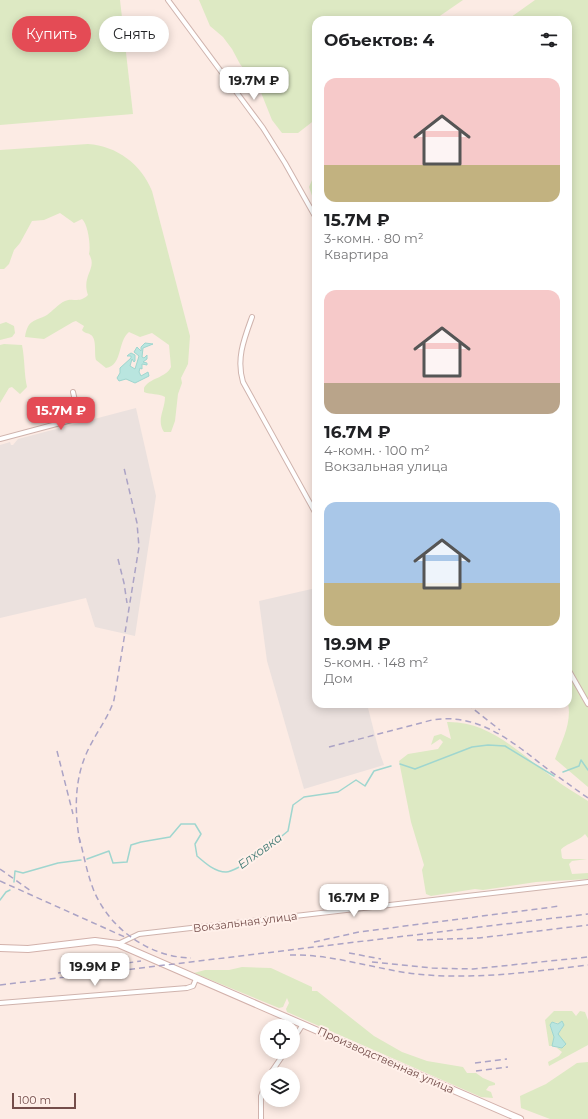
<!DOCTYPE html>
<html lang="ru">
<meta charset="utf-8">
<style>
:root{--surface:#fff;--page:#f2f2f2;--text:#202124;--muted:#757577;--accent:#e44b55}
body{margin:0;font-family:Montserrat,sans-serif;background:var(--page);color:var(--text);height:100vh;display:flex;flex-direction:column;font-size:15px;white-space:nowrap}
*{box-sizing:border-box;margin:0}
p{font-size:13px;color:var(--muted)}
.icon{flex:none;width:22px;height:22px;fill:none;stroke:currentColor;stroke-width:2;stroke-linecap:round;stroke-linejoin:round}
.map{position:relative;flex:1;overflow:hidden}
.drawer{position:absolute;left:312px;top:16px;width:260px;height:692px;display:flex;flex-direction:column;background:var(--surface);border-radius:12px;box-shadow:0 2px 10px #0003}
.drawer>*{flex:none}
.hud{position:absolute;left:12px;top:16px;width:240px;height:36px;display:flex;gap:8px}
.controls{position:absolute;left:260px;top:1019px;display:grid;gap:8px}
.controls a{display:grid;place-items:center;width:40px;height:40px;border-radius:50%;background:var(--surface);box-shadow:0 2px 10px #0003;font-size:20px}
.scale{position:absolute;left:12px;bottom:10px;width:64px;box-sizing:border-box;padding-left:4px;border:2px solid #744d4a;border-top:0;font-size:11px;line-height:14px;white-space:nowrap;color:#744d4a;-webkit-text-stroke:3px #fff0ea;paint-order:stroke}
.price{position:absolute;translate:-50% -34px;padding:0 9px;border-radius:8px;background:#fff;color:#222;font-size:13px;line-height:26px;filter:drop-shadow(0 1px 2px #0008)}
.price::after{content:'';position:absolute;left:50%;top:24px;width:12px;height:9px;margin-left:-6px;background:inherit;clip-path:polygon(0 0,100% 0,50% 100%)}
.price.selected{background:var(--accent);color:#fff}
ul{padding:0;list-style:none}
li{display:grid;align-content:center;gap:8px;height:212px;padding:0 12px}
li span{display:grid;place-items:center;height:124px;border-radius:12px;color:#555}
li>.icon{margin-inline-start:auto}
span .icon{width:72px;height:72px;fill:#fffc;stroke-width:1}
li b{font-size:17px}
h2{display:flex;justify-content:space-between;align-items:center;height:48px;padding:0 12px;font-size:17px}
.pill{padding:0 14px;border-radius:18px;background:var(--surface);box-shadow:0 2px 10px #0003;font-size:14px;line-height:36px}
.pill.selected{background:var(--accent);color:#fff}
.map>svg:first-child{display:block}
.industrial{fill:#ebe1de}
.green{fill:#dde9c3}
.water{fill:#b9e5df;stroke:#9fd6cf}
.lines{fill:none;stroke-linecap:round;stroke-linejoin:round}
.stream{stroke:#9fd6cf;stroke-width:1.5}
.minor-casing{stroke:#cfb3ad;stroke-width:6}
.secondary-casing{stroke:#d2b1ab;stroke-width:8}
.minor{stroke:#fff;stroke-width:4}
.secondary{stroke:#fff;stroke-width:6}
.rail{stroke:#aba3c5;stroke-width:1.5;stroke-dasharray:6 4;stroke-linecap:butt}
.labels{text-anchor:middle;stroke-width:4;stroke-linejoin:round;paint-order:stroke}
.street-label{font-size:11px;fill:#744d4a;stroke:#fff0ea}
.water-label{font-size:12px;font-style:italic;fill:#3e7872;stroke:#fff0ea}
</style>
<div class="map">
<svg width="588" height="1119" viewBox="0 0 588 1119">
<rect width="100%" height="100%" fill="#fcebe4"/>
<g class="industrial">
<polygon points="136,408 156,496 135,636 95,627 86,598 0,618 0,445 10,442 11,445 13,445 18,439"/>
<polygon points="316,588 316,704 367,704 379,751 384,765 304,789 267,661 259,601"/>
</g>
<g class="green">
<polygon points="0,0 120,0 133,114 0,125"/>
<polygon points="199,0 463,0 434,20 316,20 316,119 298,133 282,133 272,120 260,90 240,64 232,49 223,37 210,26"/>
<path d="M535 0H588V787L555 759C562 741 572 723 568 703V20H507Z"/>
<path d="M88 144C117 146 141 164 152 191L190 336 188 364 181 378 182 383 178 394 175 421 171 432H164C156 420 165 410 165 397 158 393 151 395 144 392V388C149 378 166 378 171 367L169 345 152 333 140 337 129 332C117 342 123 365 106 368L96 360C94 353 97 339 91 335 87 332 85 334 82 330L84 326 76 321 73 322 44 339 25 337C28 319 34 322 47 315 53 311 58 304 65 301 73 297 79 304 88 295 81 275 98 269 89 254 91 246 88 224 82 219L74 223 60 213 44 220 32 221 20 243 14 250 9 264 4 269H0V150Z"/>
<polygon points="316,171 316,207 309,187"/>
<polygon points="6,322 14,326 15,333 12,337 0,340 0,324"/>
<path d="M4 344 22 345C25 360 24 375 27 387L20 394 12 387 9 388 0 403V345Z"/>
<path d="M447 722C490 721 519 753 552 777 563 786 576 793 588 801V838L585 834C579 841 563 845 561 850L562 858 564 859H587L572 861 569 864 572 874 588 873V879L536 882 483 890 475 889 431 896 426 894 422 870 424 865 411 822 399 761 408 754 438 749 443 742 440 739 431 745 434 736 441 734 451 739Z"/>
<polygon points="242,967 271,968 312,987 312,991 317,991 374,1036 402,1052 427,1061 463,1067 467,1073 476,1073 483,1078 495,1083 495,1085 489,1086 486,1090 491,1092 493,1098 481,1097 287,1012 286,1009 289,1003 287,998 283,1007 279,1008 194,973 205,970 229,970"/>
<polygon points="554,1011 572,1011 576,1016 580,1011 585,1012 588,1020 588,1045 549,1066 548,1062 559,1056 562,1052 557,1048 562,1048 558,1034 562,1029 559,1023 552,1022 550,1026 554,1037 552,1046 549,1046 545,1020"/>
<polygon points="588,1062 588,1119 550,1119 521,1108 520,1096 546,1084 577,1063"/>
</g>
<g class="water">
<polygon points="145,343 153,344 143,348 142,357 144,358 147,355 147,359 143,362 147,363 147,365 142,364 142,369 140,368 139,372 141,376 148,372 149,376 135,383 126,379 119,381 117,378 120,373 120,368 131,358 131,356 127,356 128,355 131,353 135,355 135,361 134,362 132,359 130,366 135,369 139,356 134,352 137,347 141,351 141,347"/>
<polygon points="562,1021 564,1025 558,1034 566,1044 562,1048 552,1046 554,1037 550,1025 552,1022 558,1024"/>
</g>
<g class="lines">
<g class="stream">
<polyline points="400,764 415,769 472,747 488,745 505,746 554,776"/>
<polyline points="563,772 579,766 581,760 588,770"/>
<path d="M87 859 109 851 113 863 127 862 131 845 141 842 170 837 181 824H195L201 834 195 844 197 856C205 863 215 872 226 872 239 872 277 840 288 831L293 805 304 797 338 792 356 780 365 786 374 771 391 766"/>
<polyline points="14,882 15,871 23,873 58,863 81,860"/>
<polyline points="0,900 6,892 10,890"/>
</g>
<g class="minor-casing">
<g id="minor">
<polyline points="168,0 263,128 285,163 316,218"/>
<path d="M252 317C244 339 236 359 243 382L316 514"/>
<polyline points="0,439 79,418 73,392"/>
<polyline points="568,669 588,704"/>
<polyline points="118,944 139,934 588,882"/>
<polyline points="0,1003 187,988 193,986 196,979"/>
<polyline points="293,1040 303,1024"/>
<polyline points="270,1074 285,1052"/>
<polyline points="261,1119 261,1096 267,1081"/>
</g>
</g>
<g class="secondary-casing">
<polyline id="secondary" points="0,948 28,949 95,941 118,944 520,1119"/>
</g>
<use href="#minor" class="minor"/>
<use href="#secondary" class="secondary"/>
<g class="rail">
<polyline points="118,559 124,583 127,603"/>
<polyline points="467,704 500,730"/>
<path d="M329 747 432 720C480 712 515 744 550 771 563 780 575 789 588 798"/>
<polyline points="57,751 73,814"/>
<path d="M79 837C84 855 87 874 94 891 110 929 149 957 191 958"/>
<path d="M80 843C74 810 74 776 90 746 98 730 108 718 114 700L139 547 137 523 124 468"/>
<polyline points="0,869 31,891"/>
<polyline points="0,881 127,938"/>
<polyline points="417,940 479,938 588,925"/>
<polyline points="314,942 359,932 560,906"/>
<polyline points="349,953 381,959"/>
<path d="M290 955C333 954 374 969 416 974 474 980 530 972 588 965"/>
<polyline points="372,962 432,968 473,969 588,957"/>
<polyline points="58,973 141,961"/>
<polyline points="0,985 588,914"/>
<polyline points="475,1063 507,1059"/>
<polyline points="476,1071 508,1067"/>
</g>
</g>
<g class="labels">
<g class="street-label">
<text transform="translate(245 922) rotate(-7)" y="4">Вокзальная улица</text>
<text transform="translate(386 1060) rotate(24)" y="4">Производственная улица</text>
</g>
<g class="water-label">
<text transform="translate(260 851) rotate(-36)" y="4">Елховка</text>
</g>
</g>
</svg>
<div class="controls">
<a><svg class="icon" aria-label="locate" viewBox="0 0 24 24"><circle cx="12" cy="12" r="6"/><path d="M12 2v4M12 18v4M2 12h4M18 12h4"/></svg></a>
<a><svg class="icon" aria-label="layers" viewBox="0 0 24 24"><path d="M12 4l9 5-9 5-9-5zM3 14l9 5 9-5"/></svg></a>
</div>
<div class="scale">100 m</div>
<b class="price" style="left:254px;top:101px">19.7M ₽</b>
<b class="price selected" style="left:61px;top:431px">15.7M ₽</b>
<b class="price" style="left:354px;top:918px">16.7M ₽</b>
<b class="price" style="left:95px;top:987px">19.9M ₽</b>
<div class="hud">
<a class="pill selected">Купить</a>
<a class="pill">Снять</a>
</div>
<section class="drawer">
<h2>Объектов: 4<svg class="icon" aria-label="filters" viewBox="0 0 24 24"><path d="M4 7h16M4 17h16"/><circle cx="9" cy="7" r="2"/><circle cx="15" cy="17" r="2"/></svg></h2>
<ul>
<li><span style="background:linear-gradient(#f6c9c9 70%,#c2b280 0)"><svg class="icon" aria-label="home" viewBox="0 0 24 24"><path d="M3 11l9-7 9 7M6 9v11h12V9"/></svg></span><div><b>15.7M ₽</b><p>3-комн. · 80 m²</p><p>Квартира</p></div></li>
<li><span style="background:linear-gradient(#f6c9c9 75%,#b9a48a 0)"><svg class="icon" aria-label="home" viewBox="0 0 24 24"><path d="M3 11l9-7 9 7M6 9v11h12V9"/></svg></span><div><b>16.7M ₽</b><p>4-комн. · 100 m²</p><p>Вокзальная улица</p></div></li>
<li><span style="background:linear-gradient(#a9c7e8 65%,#c2b280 0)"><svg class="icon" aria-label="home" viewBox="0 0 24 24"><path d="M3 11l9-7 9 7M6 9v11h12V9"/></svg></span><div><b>19.9M ₽</b><p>5-комн. · 148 m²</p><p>Дом</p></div></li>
</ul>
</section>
</div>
